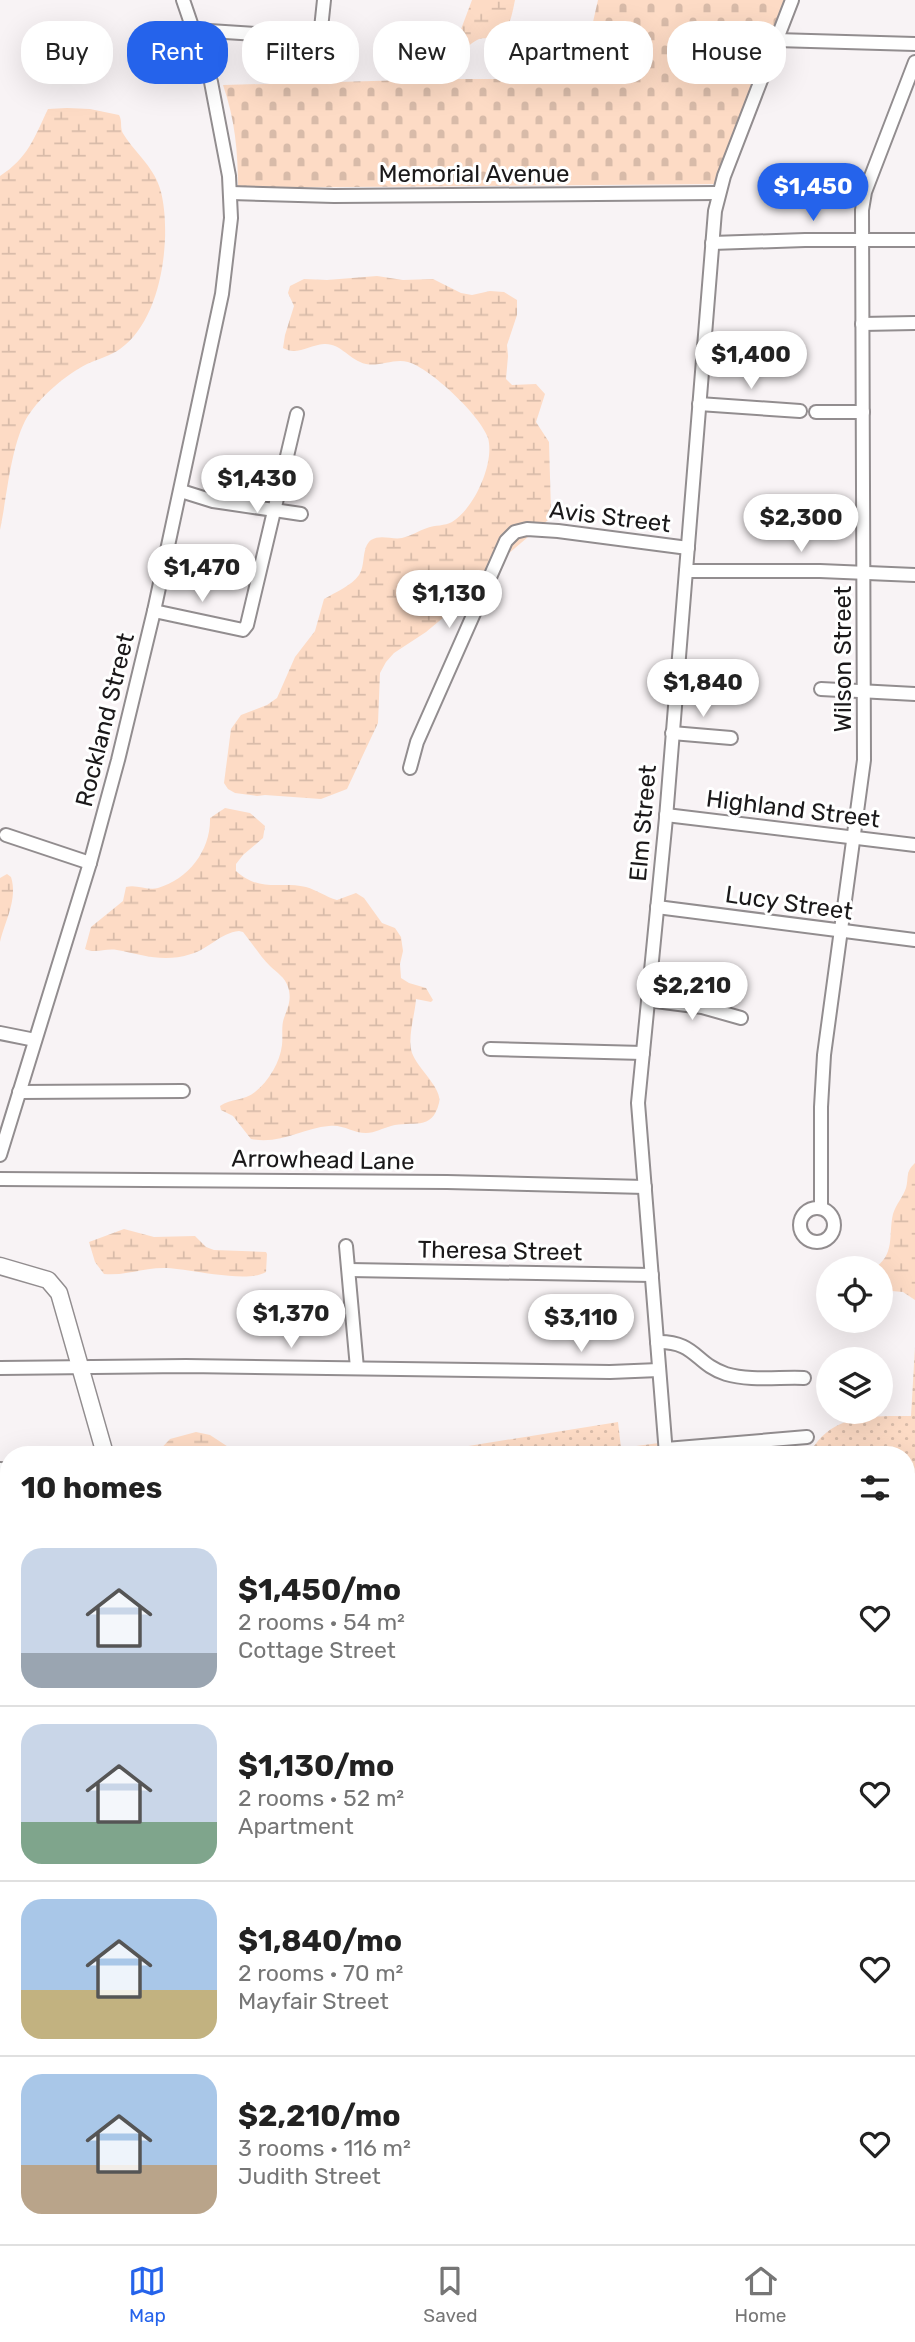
<!DOCTYPE html>
<meta charset="utf-8">
<style>
:root{--surface:#fff;--page:#f2f2f2;--text:#222;--muted:#767676;--line:#e0e0e0;--accent:#2563eb}
body{margin:0;font-family:Rubik,sans-serif;background:var(--page);color:var(--text);height:100vh;display:flex;flex-direction:column;font-size:26px;white-space:nowrap}
*{box-sizing:border-box;margin:0}
p{font-size:23px;color:var(--muted)}
.icon{flex:none;width:38px;height:38px;fill:none;stroke:currentColor;stroke-width:2;stroke-linecap:round;stroke-linejoin:round}
.map{position:relative;flex:1;overflow:hidden}
.drawer{position:absolute;left:0px;top:1446px;width:915px;height:800px;display:flex;flex-direction:column;background:var(--surface);border-radius:28px 28px 0 0;box-shadow:0 7px 28px #0002}
.drawer>*{flex:none}
.guide{position:absolute;left:21px;top:21px;width:873px;height:63px;display:flex;gap:14px}
.buttons{position:absolute;left:816px;top:1256px;display:grid;gap:14px}
.buttons a{display:grid;place-items:center;width:77px;height:77px;border-radius:50%;background:var(--surface);box-shadow:0 7px 28px #0002;font-size:35px}
.price{position:absolute;translate:-50% -60px;padding:0 16px;border-radius:24px;background:#fff;color:#222;font-size:23px;line-height:46px;filter:drop-shadow(0 2px 4px #0008)}
.price::after{content:'';position:absolute;left:50%;top:42px;width:21px;height:16px;margin-left:-10px;background:inherit;clip-path:polygon(0 0,100% 0,50% 100%)}
.price.active{background:var(--accent);color:#fff}
ul{padding:0;list-style:none}
li{display:flex;align-items:center;gap:21px;height:175px;padding:0 21px}
li+li{border-top:2px solid var(--line)}
li span{display:grid;place-items:center;flex:none;width:196px;height:140px;border-radius:21px;color:#555}
li>.icon{margin-inline-start:auto}
span .icon{width:84px;height:84px;fill:#fffc;stroke-width:1}
li b{font-size:30px}
h2{display:flex;justify-content:space-between;align-items:center;height:84px;padding:0 21px;font-size:30px}
.chip{padding:0 24px;border-radius:28px;background:var(--surface);box-shadow:0 7px 28px #0002;font-size:24px;line-height:63px}
.chip.active{background:var(--accent);color:#fff}
.menu{display:flex;justify-content:space-around;align-items:center;height:98px;border-top:2px solid var(--line);background:var(--surface);font-size:19px;color:var(--muted)}
.menu a{display:grid;justify-items:center;gap:4px}
.menu .active{color:var(--accent)}
.map>svg:first-child{display:block}
.wetland{fill:url(#wetland-marsh)}
.cemetery{fill:url(#cemetery-stones)}
.park{fill:url(#park-dots)}
.water{fill:url(#water-ripples)}
.lines{fill:none;stroke-linecap:round;stroke-linejoin:round}
.stream{stroke:#d2b7fe;stroke-width:2.5}
.minor-casing{stroke:#928d8f;stroke-width:16}
.major-casing{stroke:#928d8f;stroke-width:19}
.minor{stroke:#fff;stroke-width:12}
.major{stroke:#fff;stroke-width:16}
.labels{text-anchor:middle;stroke-width:6;stroke-linejoin:round;paint-order:stroke}
.street-label{font-size:24px;fill:#1b191a;stroke:#fff}
</style>
<div class="map">
<svg width="915" height="2244" viewBox="0 0 915 2244">
<defs>
<pattern id="wetland-marsh" width="20" height="14" patternUnits="userSpaceOnUse" patternTransform="scale(1.75)"><rect width="20" height="14" fill="#fddbc5"/><path d="M1 5h8M5 5V1M11 12h8M15 12V8" fill="none" stroke="#d8bba9"/></pattern>
<pattern id="cemetery-stones" width="16" height="16" patternUnits="userSpaceOnUse" patternTransform="scale(1.75)"><rect width="16" height="16" fill="#fddbc5"/><path d="M2 7V4a2 2 0 0 1 4 0v3zM10 15v-3a2 2 0 0 1 4 0v3z" fill="#d8bba9"/></pattern>
<pattern id="park-dots" width="8" height="8" patternUnits="userSpaceOnUse" patternTransform="scale(1.75)"><rect width="8" height="8" fill="#fddbc5"/><path d="M2 2h.1M6 6h.1" fill="none" stroke="#d8bba9" stroke-width="1.8" stroke-linecap="round"/></pattern>
<pattern id="water-ripples" width="26" height="14" patternUnits="userSpaceOnUse" patternTransform="scale(1.75)"><rect width="26" height="14" fill="#d2b7fe"/><path d="M2 4q2-2 4 0t4 0M15 11q2-2 4 0t4 0" fill="none" stroke="#b49dd9"/></pattern>
</defs>
<rect width="100%" height="100%" fill="#f8f3f5"/>
<g class="wetland">
<path d="M472 0H515C512 14 510 33 494 37 488 39 483 37 477 40 470 44 466 49 458 50L457 40Z"/>
<path d="M67 108 90 109 119 115C123 122 119 128 124 135 137 155 155 168 161 192 172 237 162 320 120 349 110 356 98 359 87 364 65 375 37 399 25 421 10 451 7 497 0 530V176C28 158 34 138 48 109Z"/>
<path d="M377 276 403 280 433 279 461 293 472 295 490 291 504 292 517 300V315L507 345 508 356 506 379 512 385 536 384 545 394 536 422 549 442 551 512 548 520 481 577 450 612 426 632 394 653 386 662 380 673 378 723 347 789 321 799 265 795 257 796 235 793 228 789 224 783 231 729 241 715 267 705 277 698 295 657 315 631 324 599C336 592 351 586 359 575 366 565 361 548 371 540 381 534 392 540 402 538 411 536 418 531 427 528 435 525 445 526 452 522 474 509 495 463 488 438 481 416 430 368 408 362 394 358 380 367 366 364 349 360 341 343 324 344 309 345 297 356 283 348L285 335 294 306 288 293 290 286 304 279 327 280Z"/>
<path d="M225 808 250 813 265 826 263 838 243 855 236 864V871C261 893 279 881 306 887 317 890 326 897 337 900L356 893 364 898 382 923 395 928 401 937 403 951 400 964 401 978 409 983 426 988 433 1000 431 1002 416 999C415 1015 407 1038 412 1053 418 1069 443 1089 439 1103 432 1132 412 1120 391 1126 383 1128 375 1133 366 1133 353 1133 343 1124 329 1126 303 1128 280 1145 251 1139L233 1116 221 1110 220 1106C231 1098 245 1101 255 1092 269 1081 280 1062 282 1045 283 1036 281 1026 284 1018 288 1007 292 999 288 987 285 977 277 973 270 966 260 956 252 943 243 932L239 931C220 933 209 949 191 954 163 963 144 955 117 950 105 948 95 954 85 949L91 927 123 901 126 887C137 884 148 891 158 888 189 879 211 850 210 818Z"/>
<path d="M7 874 11 877C18 899 5 921 0 942V878Z"/>
<path d="M915 1163V1300L903 1292 880 1290V1269H873C896 1255 888 1235 893 1214 896 1204 903 1197 906 1188 909 1178 905 1172 915 1163Z"/>
<path d="M124 1229 154 1237 195 1236 206 1247 214 1250 266 1252 267 1254 266 1272C247 1284 187 1268 164 1268 143 1268 125 1276 104 1274L95 1262 89 1242Z"/>
<polygon points="196,1432 210,1435 239,1454 156,1454 170,1439"/>
<polygon points="906,1616 915,1619 915,1672 907,1677"/>
<polygon points="533,2236 558,2236 558,2237 555,2244 522,2244"/>
</g>
<path class="cemetery" d="M598 0H786L714 184 238 188C238 152 235 119 223 85L447 79H580Z"/>
<g class="park">
<path d="M915 1347V1494L907 1492 906 1454H820L819 1446H814C837 1413 875 1416 911 1416Z"/>
<polygon points="618,1422 621,1448 659,1443 660,1454 419,1454"/>
<polygon points="0,1478 9,1478 9,1583 0,1582"/>
<polygon points="601,2237 713,2237 717,2244 599,2244"/>
</g>
<g class="water">
<polygon points="907,1492 915,1494 915,1580 907,1575"/>
<polygon points="915,1587 915,1619 907,1616 906,1597"/>
</g>
<g class="lines">
<polyline class="stream" points="0,1554 9,1556"/>
<g class="minor-casing">
<g id="minor">
<polyline points="194,30 320,38 324,0"/>
<polyline points="776,40 915,44"/>
<polyline points="231,193 334,196 718,193"/>
<polyline points="712,243 805,240 915,240"/>
<polyline points="862,324 915,323"/>
<polyline points="699,404 800,411"/>
<polyline points="816,412 863,412"/>
<polyline points="181,491 213,501 301,514"/>
<polyline points="686,571 820,571 915,575"/>
<polyline points="154,611 243,630 247,625 297,414"/>
<polyline points="821,689 915,694"/>
<polyline points="672,733 731,738"/>
<polyline points="410,768 417,742 506,541 515,532 527,529 558,531 688,548"/>
<polyline points="666,815 915,845"/>
<polyline points="6,835 90,863"/>
<polyline points="657,907 915,940"/>
<polyline points="648,1000 702,1007 741,1018"/>
<polyline points="0,1033 35,1040"/>
<polyline points="490,1049 643,1053"/>
<polyline points="19,1092 183,1091"/>
<polyline points="0,1155 90,863 118,760 154,611 222,294 231,218 229,176 211,82 183,0"/>
<polyline points="0,1179 447,1182 645,1187"/>
<circle cx="817" cy="1225" r="17"/>
<polyline points="821,1208 821,1107 824,1055 864,760 862,210 865,192 915,62"/>
<polyline points="346,1246 357,1368"/>
<polyline points="349,1270 652,1275"/>
<path d="M657 1342C696 1341 695 1364 726 1374 749 1381 779 1377 804 1378"/>
<polyline points="0,1368 186,1366 610,1372 659,1370"/>
<polyline points="666,1449 807,1437"/>
<polyline points="666,1454 638,1103 666,818 715,211 724,176 792,0"/>
<polyline points="0,1469 9,1470"/>
<polyline points="0,1651 9,1653"/>
<polyline points="906,1811 915,1801"/>
<polyline points="906,1968 915,1965"/>
<polyline points="0,2108 9,2115"/>
<polyline points="906,2148 915,2174"/>
<polyline points="159,2236 168,2244"/>
<polyline points="794,2236 797,2244"/>
</g>
</g>
<g class="major-casing">
<g id="major">
<polyline points="0,1266 48,1280 59,1293 105,1454"/>
<polyline points="906,1740 915,1742"/>
<polyline points="0,2009 9,1996"/>
</g>
</g>
<use href="#minor" class="minor"/>
<use href="#major" class="major"/>
</g>
<g class="labels">
<g class="street-label">
<text x="474" y="182">Memorial Avenue</text>
<text transform="translate(610 517) rotate(7)" y="8">Avis Street</text>
<text transform="translate(843 659) rotate(-90)" y="8">Wilson Street</text>
<text transform="translate(105 720) rotate(-76)" y="8">Rockland Street</text>
<text transform="translate(793 809) rotate(7)" y="8">Highland Street</text>
<text transform="translate(643 823) rotate(-85)" y="8">Elm Street</text>
<text transform="translate(789 903) rotate(8)" y="8">Lucy Street</text>
<text transform="translate(323 1160) rotate(1)" y="8">Arrowhead Lane</text>
<text transform="translate(500 1251) rotate(1)" y="8">Theresa Street</text>
</g>
</g>
</svg>
<div class="buttons">
<a><svg class="icon" aria-label="locate" viewBox="0 0 24 24"><circle cx="12" cy="12" r="6"/><path d="M12 2v4M12 18v4M2 12h4M18 12h4"/></svg></a>
<a><svg class="icon" aria-label="layers" viewBox="0 0 24 24"><path d="M12 4l9 5-9 5-9-5zM3 14l9 5 9-5"/></svg></a>
</div>
<b class="price active" style="left:813px;top:223px">$1,450</b>
<b class="price" style="left:751px;top:391px">$1,400</b>
<b class="price" style="left:257px;top:515px">$1,430</b>
<b class="price" style="left:801px;top:554px">$2,300</b>
<b class="price" style="left:202px;top:604px">$1,470</b>
<b class="price" style="left:449px;top:630px">$1,130</b>
<b class="price" style="left:703px;top:719px">$1,840</b>
<b class="price" style="left:692px;top:1022px">$2,210</b>
<b class="price" style="left:291px;top:1350px">$1,370</b>
<b class="price" style="left:581px;top:1354px">$3,110</b>
<div class="guide">
<a class="chip">Buy</a>
<a class="chip active">Rent</a>
<a class="chip">Filters</a>
<a class="chip">New</a>
<a class="chip">Apartment</a>
<a class="chip">House</a>
</div>
<section class="drawer">
<h2>10 homes<svg class="icon" aria-label="filters" viewBox="0 0 24 24"><path d="M4 7h16M4 17h16"/><circle cx="9" cy="7" r="2"/><circle cx="15" cy="17" r="2"/></svg></h2>
<ul>
<li><span style="background:linear-gradient(#c9d6e8 75%,#9aa5b1 0)"><svg class="icon" aria-label="home" viewBox="0 0 24 24"><path d="M3 11l9-7 9 7M6 9v11h12V9"/></svg></span><div><b>$1,450/mo</b><p>2 rooms · 54 m²</p><p>Cottage Street</p></div><svg class="icon" aria-label="heart" viewBox="0 0 24 24"><path d="M12 20l-8-8c-3-5 5-10 8-4 3-6 11-1 8 4z"/></svg></li>
<li><span style="background:linear-gradient(#c9d6e8 70%,#7fa58c 0)"><svg class="icon" aria-label="home" viewBox="0 0 24 24"><path d="M3 11l9-7 9 7M6 9v11h12V9"/></svg></span><div><b>$1,130/mo</b><p>2 rooms · 52 m²</p><p>Apartment</p></div><svg class="icon" aria-label="heart" viewBox="0 0 24 24"><path d="M12 20l-8-8c-3-5 5-10 8-4 3-6 11-1 8 4z"/></svg></li>
<li><span style="background:linear-gradient(#a9c7e8 65%,#c2b280 0)"><svg class="icon" aria-label="home" viewBox="0 0 24 24"><path d="M3 11l9-7 9 7M6 9v11h12V9"/></svg></span><div><b>$1,840/mo</b><p>2 rooms · 70 m²</p><p>Mayfair Street</p></div><svg class="icon" aria-label="heart" viewBox="0 0 24 24"><path d="M12 20l-8-8c-3-5 5-10 8-4 3-6 11-1 8 4z"/></svg></li>
<li><span style="background:linear-gradient(#a9c7e8 65%,#b9a48a 0)"><svg class="icon" aria-label="home" viewBox="0 0 24 24"><path d="M3 11l9-7 9 7M6 9v11h12V9"/></svg></span><div><b>$2,210/mo</b><p>3 rooms · 116 m²</p><p>Judith Street</p></div><svg class="icon" aria-label="heart" viewBox="0 0 24 24"><path d="M12 20l-8-8c-3-5 5-10 8-4 3-6 11-1 8 4z"/></svg></li>
</ul>
</section>
</div>
<nav class="menu">
<a class="active"><svg class="icon" aria-label="map" viewBox="0 0 24 24"><path d="M3 6l6-2 6 2 6-2v14l-6 2-6-2-6 2zM9 4v14M15 6v14"/></svg>Map</a>
<a><svg class="icon" aria-label="saved" viewBox="0 0 24 24"><path d="M7 4h10v16l-5-4-5 4z"/></svg>Saved</a>
<a><svg class="icon" aria-label="home" viewBox="0 0 24 24"><path d="M3 11l9-7 9 7M6 9v11h12V9"/></svg>Home</a>
</nav>
